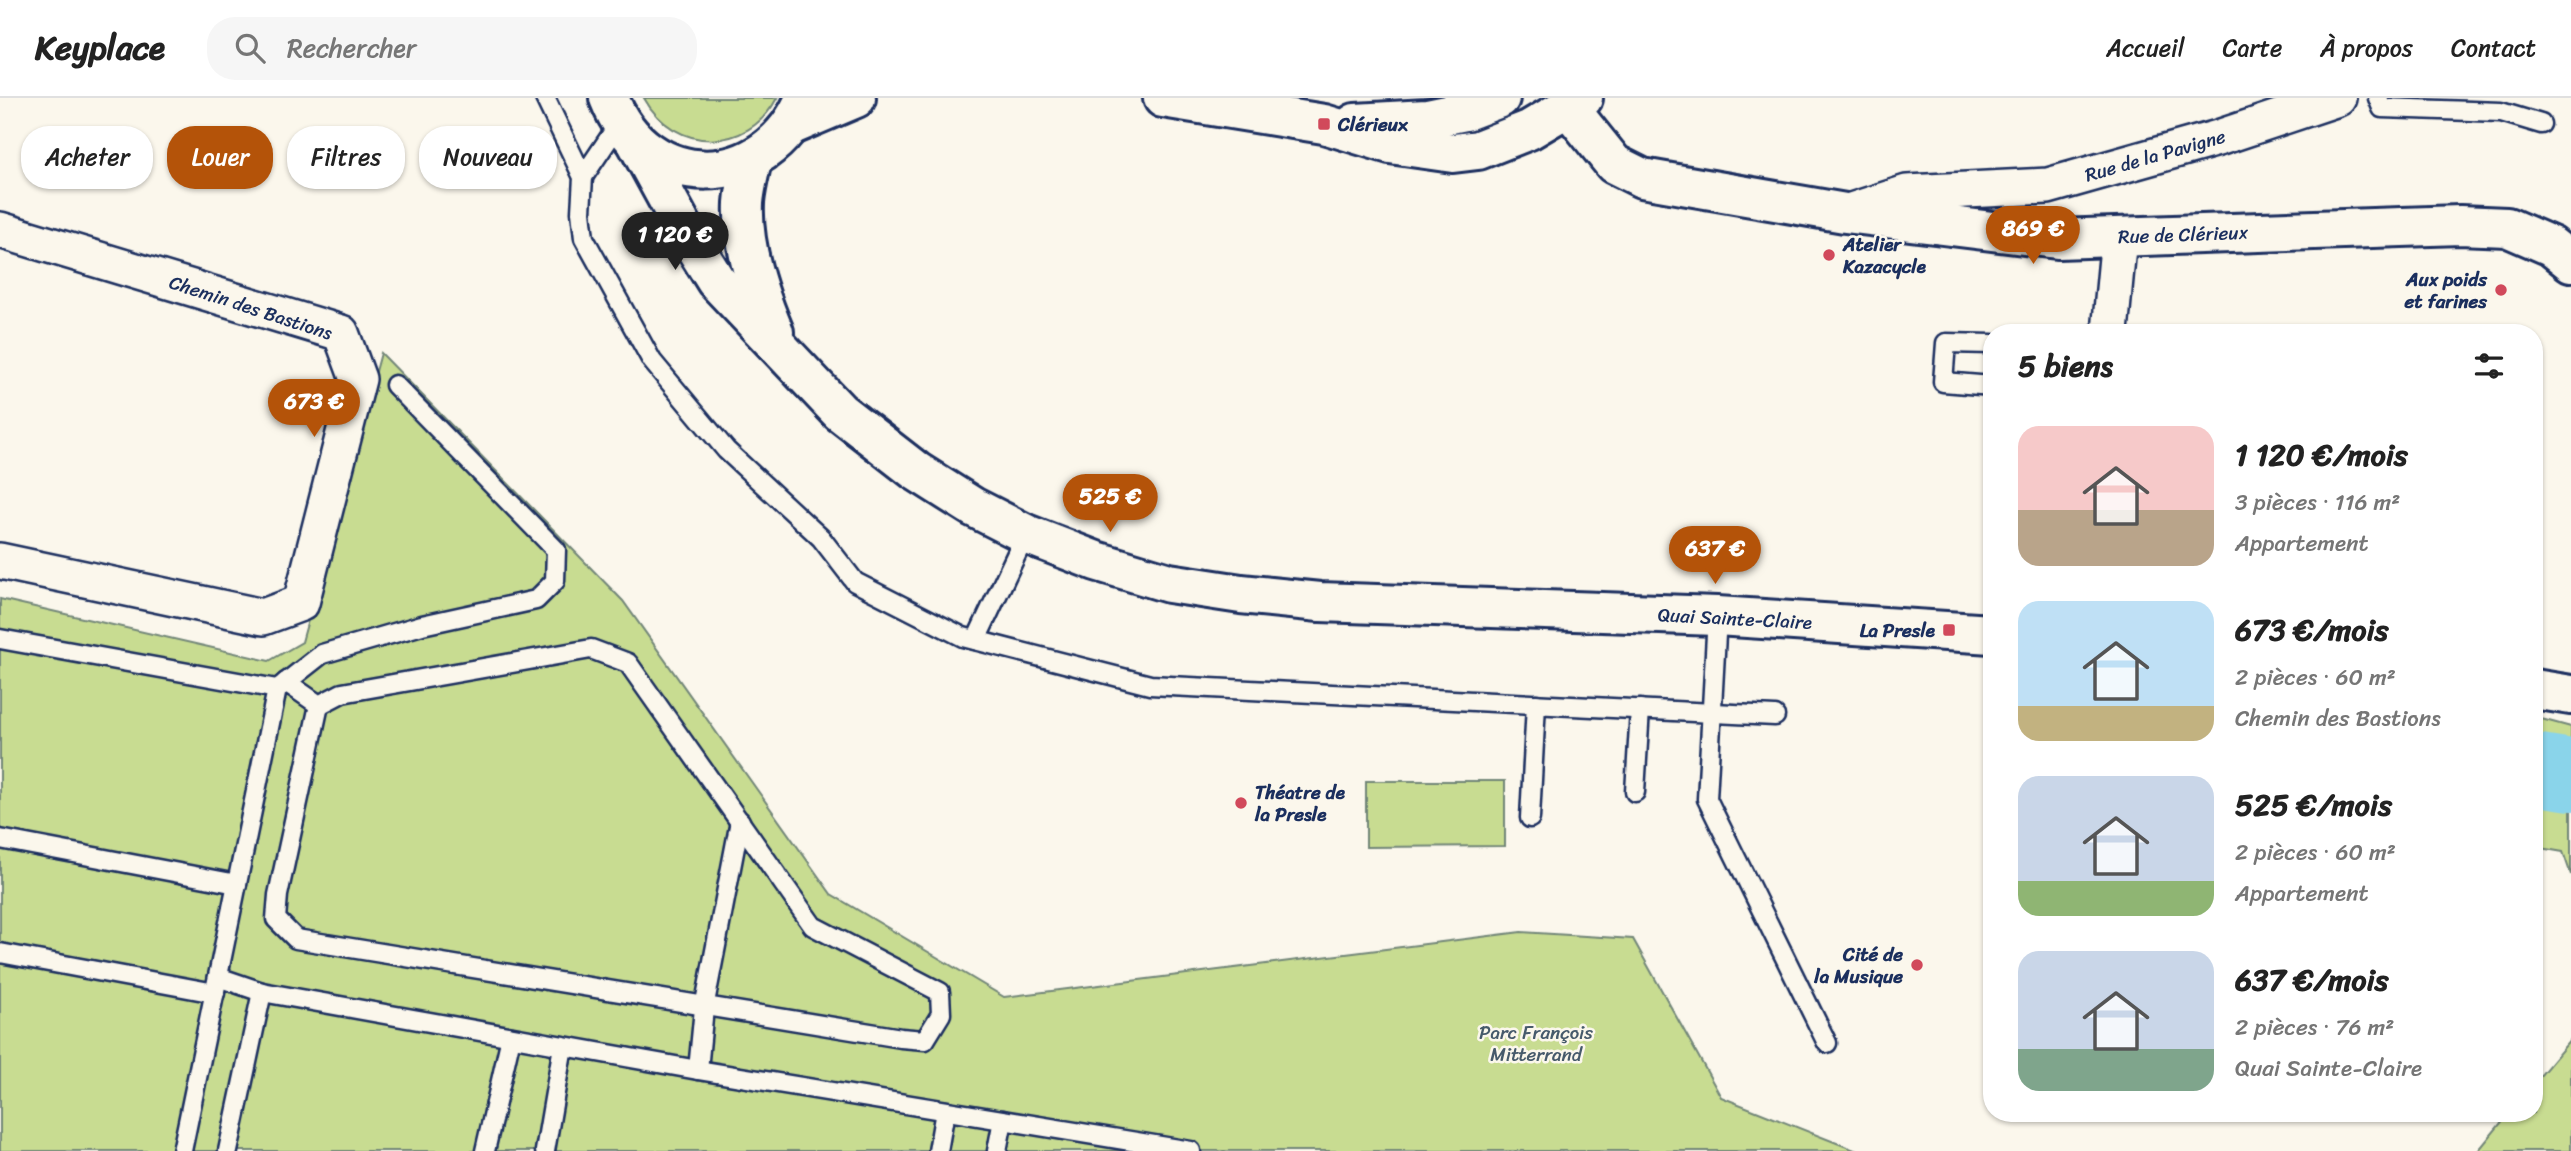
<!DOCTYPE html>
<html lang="fr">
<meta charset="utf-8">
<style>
:root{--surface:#fff;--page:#f6f6f6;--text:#222;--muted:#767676;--line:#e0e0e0;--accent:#b45309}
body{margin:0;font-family:Sriracha,sans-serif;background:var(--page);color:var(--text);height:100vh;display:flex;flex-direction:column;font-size:26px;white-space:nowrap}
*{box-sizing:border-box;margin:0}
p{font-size:23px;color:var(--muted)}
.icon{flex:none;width:38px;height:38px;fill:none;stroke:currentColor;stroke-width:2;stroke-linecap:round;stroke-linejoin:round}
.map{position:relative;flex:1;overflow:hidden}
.side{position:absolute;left:1983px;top:226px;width:560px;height:798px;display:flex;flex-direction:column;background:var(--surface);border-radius:28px;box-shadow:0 2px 5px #0004}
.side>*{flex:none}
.guide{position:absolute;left:21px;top:28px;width:665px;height:63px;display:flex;gap:14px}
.price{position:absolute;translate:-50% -60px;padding:0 16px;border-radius:24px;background:var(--accent);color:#fff;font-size:23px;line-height:46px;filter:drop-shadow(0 2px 4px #0008)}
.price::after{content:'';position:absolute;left:50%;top:42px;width:21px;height:16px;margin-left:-10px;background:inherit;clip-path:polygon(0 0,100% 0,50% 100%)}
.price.active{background:#222;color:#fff}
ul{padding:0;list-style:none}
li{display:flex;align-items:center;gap:21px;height:175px;padding:0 35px}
li span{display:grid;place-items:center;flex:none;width:196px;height:140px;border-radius:21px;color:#555}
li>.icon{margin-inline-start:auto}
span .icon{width:84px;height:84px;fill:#fffc;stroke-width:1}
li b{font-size:30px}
h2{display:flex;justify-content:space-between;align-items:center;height:84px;padding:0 35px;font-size:30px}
.tag{padding:0 24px;border-radius:28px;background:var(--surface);box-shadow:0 2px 5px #0004;font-size:24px;line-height:63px}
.tag.active{background:var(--accent);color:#fff}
header{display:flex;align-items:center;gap:42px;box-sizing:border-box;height:98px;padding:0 35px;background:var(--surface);border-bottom:2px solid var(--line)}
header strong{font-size:33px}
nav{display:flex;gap:38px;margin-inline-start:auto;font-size:24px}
.search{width:490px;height:63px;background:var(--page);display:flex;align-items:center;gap:18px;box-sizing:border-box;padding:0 24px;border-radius:28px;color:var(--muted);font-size:26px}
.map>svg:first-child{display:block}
.green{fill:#c8dc91;stroke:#728678;stroke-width:2}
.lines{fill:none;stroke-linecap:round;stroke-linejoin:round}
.river{stroke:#8ad4ea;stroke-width:72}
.service-casing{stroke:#1b2f5e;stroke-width:23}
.minor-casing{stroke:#1b2f5e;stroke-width:40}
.tertiary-casing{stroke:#1b2f5e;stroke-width:44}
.secondary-casing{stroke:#1b2f5e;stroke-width:44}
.service{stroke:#fbf7ec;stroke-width:18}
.minor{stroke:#fbf7ec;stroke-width:35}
.tertiary{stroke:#fbf7ec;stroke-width:38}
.secondary{stroke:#fbf7ec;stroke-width:38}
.poi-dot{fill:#d1495b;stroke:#fbf7ec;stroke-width:2.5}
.labels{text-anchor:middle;stroke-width:5;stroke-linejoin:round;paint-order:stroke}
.poi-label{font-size:19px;font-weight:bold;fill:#1b2f5e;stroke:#fbf7ec;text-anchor:start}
.street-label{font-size:19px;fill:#1b2f5e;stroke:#fbf7ec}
.park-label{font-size:19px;fill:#465a6b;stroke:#fbf7ec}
</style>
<header>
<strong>Keyplace</strong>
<div class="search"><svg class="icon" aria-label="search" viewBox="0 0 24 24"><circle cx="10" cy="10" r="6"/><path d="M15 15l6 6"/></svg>Rechercher</div>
<nav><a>Accueil</a><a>Carte</a><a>À propos</a><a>Contact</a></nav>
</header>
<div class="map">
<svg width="2571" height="1053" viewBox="0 0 2571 1053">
<rect width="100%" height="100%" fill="#fbf7ec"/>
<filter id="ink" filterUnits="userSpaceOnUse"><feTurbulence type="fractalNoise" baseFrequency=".0143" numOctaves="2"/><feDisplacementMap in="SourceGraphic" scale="14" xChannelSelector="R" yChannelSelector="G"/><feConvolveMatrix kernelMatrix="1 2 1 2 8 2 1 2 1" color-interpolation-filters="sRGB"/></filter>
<g filter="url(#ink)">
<g class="green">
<path d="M644 0H777C748 56 674 55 644 0Z"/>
<polygon points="381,255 623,503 831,796 1004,899 1521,834 1633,841 1721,999 1857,1053 0,1053 0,501 269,563 302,544"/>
<polygon points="2534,619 2571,629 2571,777 2563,754 2534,749"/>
<polygon points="1366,683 1505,683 1505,748 1366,749"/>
<polygon points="2571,941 2571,1053 2478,1053 2509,1015 2534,1015 2534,985"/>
</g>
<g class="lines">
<polyline class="river" points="2534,671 2571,677"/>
<g class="service-casing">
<g id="service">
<polyline points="545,0 583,79 581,114 584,140 652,263 726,352 821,440 855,484 963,539 1150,587 1775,618"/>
<polyline points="2378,0 2382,10 2501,14 2541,26"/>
<polyline points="583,79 620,24"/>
<polyline points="1992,246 1946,245 1943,284 1992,288"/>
<polyline points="1717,518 1707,701 1827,945"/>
<polyline points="0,541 277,591 182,1053"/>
<polyline points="976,542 1026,436"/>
<polyline points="286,584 319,607 342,595 591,551 628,565 813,828 940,894 941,916 925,942 901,940 296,841 276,821 278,797 319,607"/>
<polyline points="280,589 322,556 422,527 536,502 555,483 556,452 395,287"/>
<polyline points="1635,694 1640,611"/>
<polyline points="1530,720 1536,606"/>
<polyline points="0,741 237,786"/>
<polyline points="0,855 215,895"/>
<polyline points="218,879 262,894 698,972 1191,1053"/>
<polyline points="698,972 704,910 740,723"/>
<polyline points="228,1053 262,894"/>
<polyline points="485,1053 511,939"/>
<polyline points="545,1053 563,948"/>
<polyline points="938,1053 945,1013"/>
<polyline points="997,1053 1003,1022"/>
</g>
</g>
<g class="minor-casing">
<g id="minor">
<polyline points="1845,115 1907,95 2048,88 2218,40 2338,0"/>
<polyline points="0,132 341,235 358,281 301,505 263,519 0,463"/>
<polyline points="2110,234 2119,138"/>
</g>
</g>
<g class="tertiary-casing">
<polyline id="tertiary" points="1569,10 1614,66 1642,80 1845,115 2057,141 2460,127 2507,129 2551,148 2571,164"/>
</g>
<g class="secondary-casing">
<g id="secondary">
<path d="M609 0C646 96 766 95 805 0"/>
<polyline points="1163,0 1324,26 1390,46 1453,55 1478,52 1529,32 1583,0"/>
<polyline points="1355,25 1427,21 1466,13 1500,0"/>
<polyline points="792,27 856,0"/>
<polyline points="637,45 686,135 716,183 840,314 916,373 973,409 1026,436 1096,463 1169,485 1241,496 1320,504 1717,518 1992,536"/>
<path d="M752 62C749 76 745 91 744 105 742 148 758 196 774 234"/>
<polyline points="2534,591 2571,597"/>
</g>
</g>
<use href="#service" class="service"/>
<use href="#minor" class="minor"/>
<use href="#tertiary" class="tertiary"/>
<use href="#secondary" class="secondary"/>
</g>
</g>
<g class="poi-dot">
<rect x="1317" y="19" width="14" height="14" rx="3.5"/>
<circle cx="1829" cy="157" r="7"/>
<circle cx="2501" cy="192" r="7"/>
<rect x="1942" y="525" width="14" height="14" rx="3.5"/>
<circle cx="1241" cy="705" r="7"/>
<circle cx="1917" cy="867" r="7"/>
</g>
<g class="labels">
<g class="poi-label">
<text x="1338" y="33">Clérieux</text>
<text x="1843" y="153">Atelier<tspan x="1843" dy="22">Kazacycle</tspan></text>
<text x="2487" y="188" text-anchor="end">Aux poids<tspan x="2487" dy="22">et farines</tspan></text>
<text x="1935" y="539" text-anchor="end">La Presle</text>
<text x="1255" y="701">Théatre de<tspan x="1255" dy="22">la Presle</tspan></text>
<text x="1903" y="863" text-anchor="end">Cité de<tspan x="1903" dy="22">la Musique</tspan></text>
</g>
<g class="street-label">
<text transform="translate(2155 57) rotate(-16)" y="7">Rue de la Pavigne</text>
<text transform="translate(2183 136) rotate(-2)" y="7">Rue de Clérieux</text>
<text transform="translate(251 209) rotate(18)" y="7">Chemin des Bastions</text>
<text transform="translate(1735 520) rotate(3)" y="7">Quai Sainte-Claire</text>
</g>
<g class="park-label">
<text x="1536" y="941">Parc François<tspan x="1536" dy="22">Mitterrand</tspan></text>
</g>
</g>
</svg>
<b class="price" style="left:2033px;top:168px">869 €</b>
<b class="price active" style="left:675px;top:174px">1 120 €</b>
<b class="price" style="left:314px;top:341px">673 €</b>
<b class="price" style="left:1110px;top:436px">525 €</b>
<b class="price" style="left:1715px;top:488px">637 €</b>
<div class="guide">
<a class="tag">Acheter</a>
<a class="tag active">Louer</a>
<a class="tag">Filtres</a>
<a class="tag">Nouveau</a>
</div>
<section class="side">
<h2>5 biens<svg class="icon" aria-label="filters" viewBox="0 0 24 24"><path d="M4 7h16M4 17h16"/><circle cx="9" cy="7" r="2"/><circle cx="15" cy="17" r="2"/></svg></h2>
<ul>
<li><span style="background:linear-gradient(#f6c9c9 60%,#b9a48a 0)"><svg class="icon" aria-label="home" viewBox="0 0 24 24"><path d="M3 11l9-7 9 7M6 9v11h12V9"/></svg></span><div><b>1 120 €/mois</b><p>3 pièces · 116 m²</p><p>Appartement</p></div></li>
<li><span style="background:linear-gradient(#bfe0f5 75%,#c2b280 0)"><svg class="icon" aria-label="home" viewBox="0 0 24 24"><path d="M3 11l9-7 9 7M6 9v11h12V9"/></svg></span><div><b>673 €/mois</b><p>2 pièces · 60 m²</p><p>Chemin des Bastions</p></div></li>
<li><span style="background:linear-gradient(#c9d6e8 75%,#8fb573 0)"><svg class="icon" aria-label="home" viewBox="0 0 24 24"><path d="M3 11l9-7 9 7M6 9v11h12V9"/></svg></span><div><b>525 €/mois</b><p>2 pièces · 60 m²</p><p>Appartement</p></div></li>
<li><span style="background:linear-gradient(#c9d6e8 70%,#7fa58c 0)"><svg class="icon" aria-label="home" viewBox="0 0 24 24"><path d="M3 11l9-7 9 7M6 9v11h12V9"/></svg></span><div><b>637 €/mois</b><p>2 pièces · 76 m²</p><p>Quai Sainte-Claire</p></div></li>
</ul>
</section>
</div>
